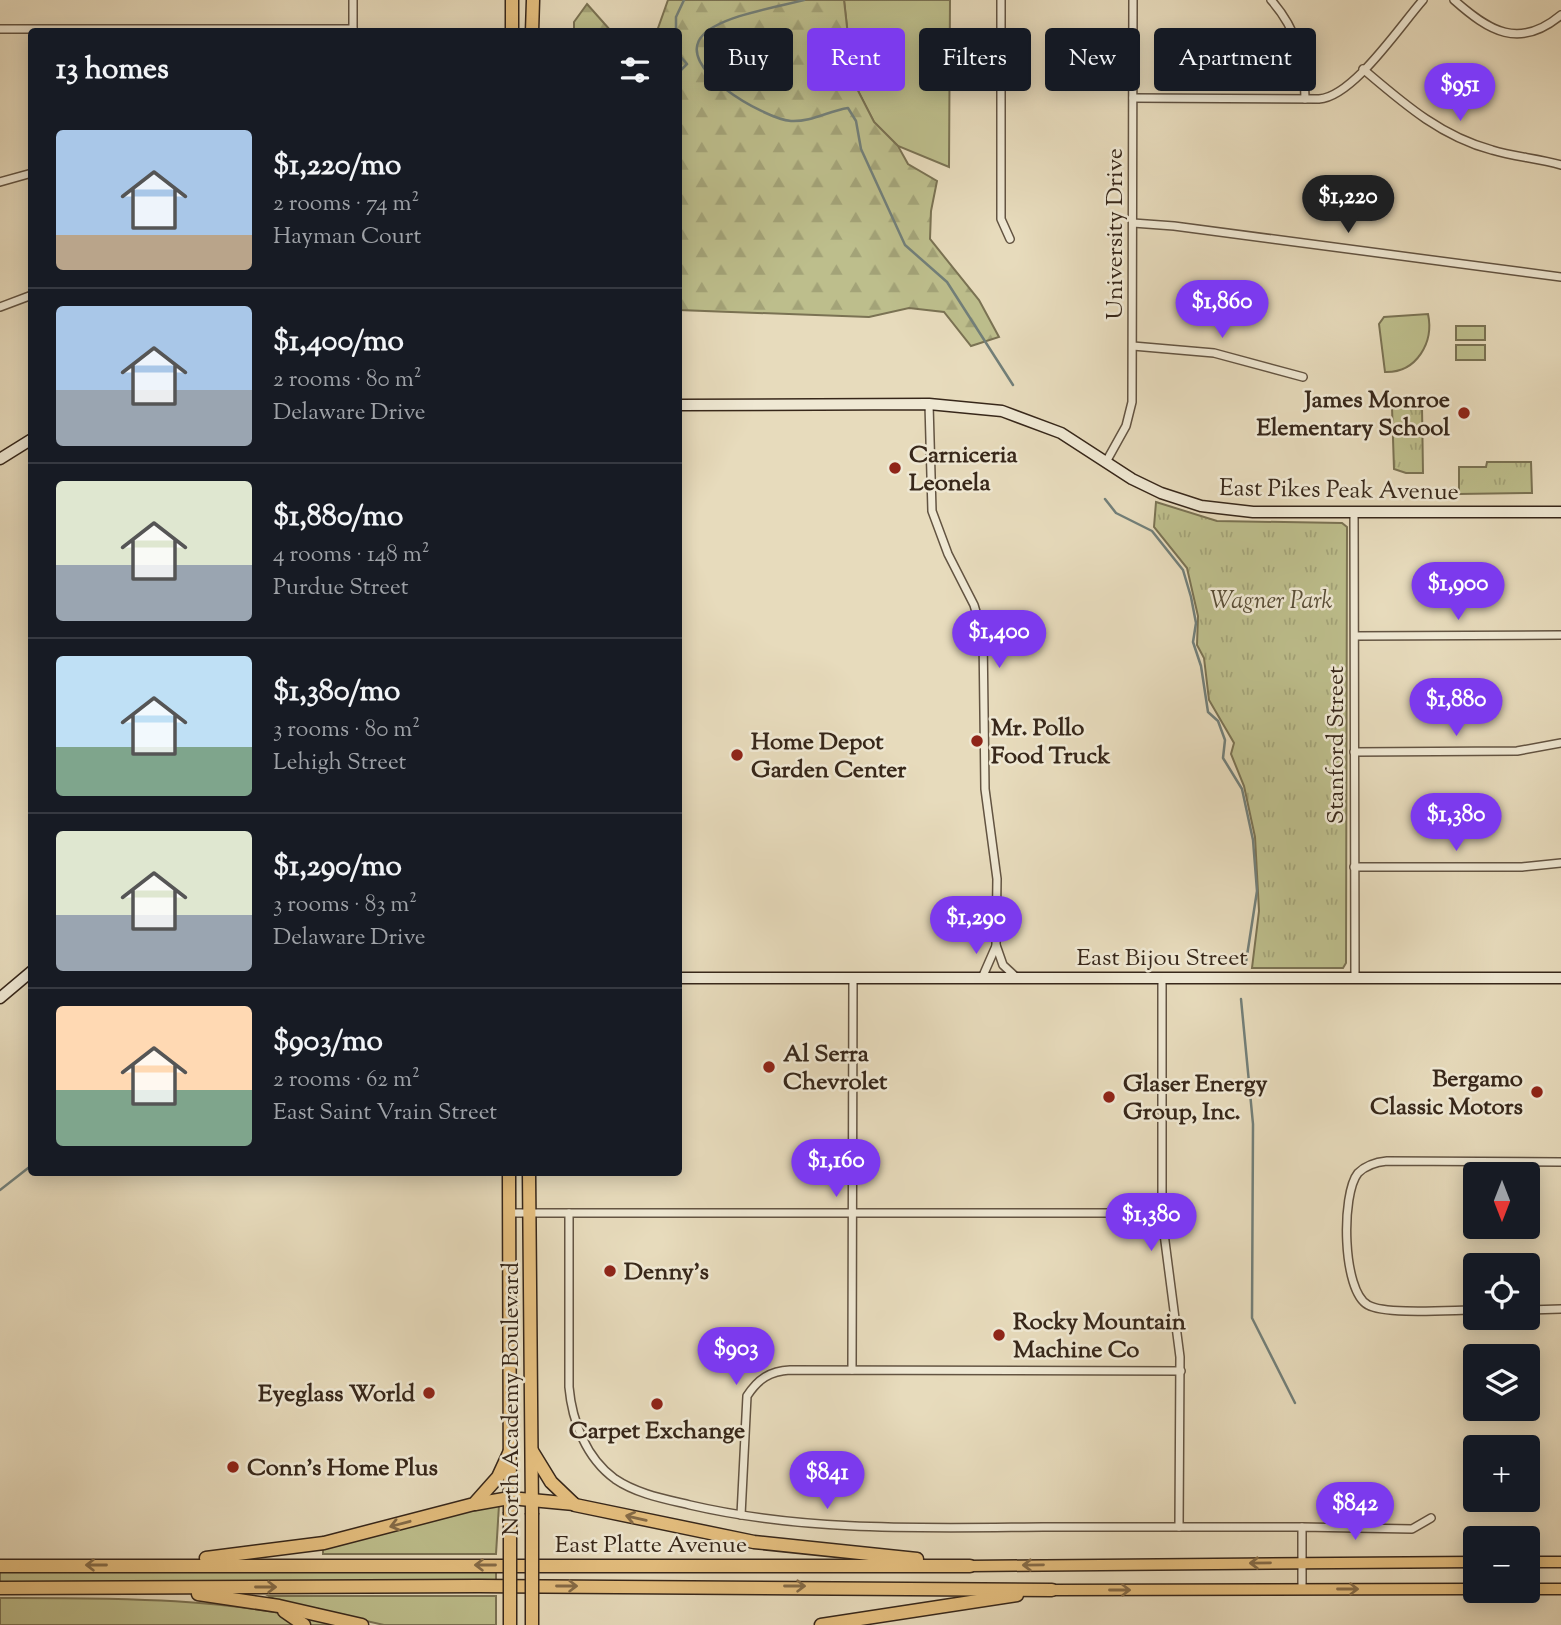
<!DOCTYPE html>
<meta charset="utf-8">
<style>
:root{--surface:#171b24;--page:#242831;--text:#f1f3f6;--muted:#9ea1a6;--line:#363941;--accent:#7c3aed}
body{margin:0;font-family:"Sorts Mill Goudy",serif;background:var(--page);color:var(--text);height:100vh;display:flex;flex-direction:column;font-size:26px;white-space:nowrap}
*{box-sizing:border-box;margin:0}
p{font-size:23px;color:var(--muted)}
.icon{flex:none;width:38px;height:38px;fill:none;stroke:currentColor;stroke-width:2;stroke-linecap:round;stroke-linejoin:round}
.map{position:relative;flex:1;overflow:hidden}
.sheet{position:absolute;left:28px;top:28px;width:654px;height:1148px;display:flex;flex-direction:column;background:var(--surface);border-radius:7px;box-shadow:0 4px 18px #0003}
.sheet>*{flex:none}
.banner{position:absolute;left:704px;top:28px;width:665px;height:63px;display:flex;gap:14px}
.needle{width:46px;rotate:180deg}
.fabs{position:absolute;left:1463px;top:1162px;display:grid;gap:14px}
.fabs a{display:grid;place-items:center;width:77px;height:77px;border-radius:7px;background:var(--surface);box-shadow:0 4px 18px #0003;font-size:35px}
.price{position:absolute;translate:-50% -60px;padding:0 16px;border-radius:24px;background:var(--accent);color:#fff;font-size:23px;line-height:46px;filter:drop-shadow(0 2px 4px #0008)}
.price::after{content:'';position:absolute;left:50%;top:42px;width:21px;height:16px;margin-left:-10px;background:inherit;clip-path:polygon(0 0,100% 0,50% 100%)}
.price.on{background:#222;color:#fff}
ul{padding:0;list-style:none}
li{display:flex;align-items:center;gap:21px;height:175px;padding:0 28px}
li+li{border-top:2px solid var(--line)}
li span{display:grid;place-items:center;flex:none;width:196px;height:140px;border-radius:7px;color:#555}
li>.icon{margin-inline-start:auto}
span .icon{width:84px;height:84px;fill:#fffc;stroke-width:1}
li b{font-size:30px}
h2{display:flex;justify-content:space-between;align-items:center;height:84px;padding:0 28px;font-size:30px}
.tag{padding:0 24px;border-radius:7px;background:var(--surface);box-shadow:0 4px 18px #0003;font-size:24px;line-height:63px}
.tag.on{background:var(--accent);color:#fff}
.map>svg:first-child{display:block}
.grass{fill:#bdbe8c;stroke:#7a7253;stroke-width:2}
.forest{fill:url(#forest-firs);stroke:#7a7253;stroke-width:2}
.park{fill:url(#park-tufts);stroke:#7a7253;stroke-width:2}
.lines{fill:none;stroke-linecap:round;stroke-linejoin:round}
.stream{stroke:#727f79;stroke-width:2.5}
.street-casing{stroke:#635442;stroke-width:10}
.secondary-casing{stroke:#37271a;stroke-width:13}
.primary-casing{stroke:#37271a;stroke-width:13}
.highway-casing{stroke:#37271a;stroke-width:15}
.street{stroke:#efe8d3;stroke-width:7}
.secondary{stroke:#efe8d3;stroke-width:10}
.primary{stroke:#e4be7e;stroke-width:10}
.highway{stroke:#e4be7e;stroke-width:12}
.highway-bridge-casing{stroke:#37271a;stroke-width:15;stroke-linecap:butt}
.highway-bridge{stroke:#e4be7e;stroke-width:12}
.oneway{stroke:#856b47}
.poi-dot{fill:#8f2418;stroke:#efe8d3;stroke-width:2.5}
.labels{text-anchor:middle;stroke-width:5;stroke-linejoin:round;paint-order:stroke}
.street-label{font-size:24px;fill:#37271a;stroke:#efe8d3}
.poi-label{font-size:24px;font-weight:bold;fill:#37271a;stroke:#efe8d3;text-anchor:start}
.park-label{font-size:24px;font-style:italic;fill:#584d36;stroke:#efe8d3}
</style>
<div class="map">
<svg width="1561" height="1625" viewBox="0 0 1561 1625">
<defs>
<pattern id="forest-firs" width="22" height="20" patternUnits="userSpaceOnUse" patternTransform="scale(1.75)"><rect width="22" height="20" fill="#bdbe8c"/><path d="M5 1l3.5 6h-7zM16 11l3.5 6h-7z" fill="#a3a378"/></pattern>
<pattern id="park-tufts" width="24" height="20" patternUnits="userSpaceOnUse" patternTransform="scale(1.75)"><rect width="24" height="20" fill="#bdbe8c"/><path d="M3 7l-1-3M5 7V3M7 7l1-3M15 17l-1-3M17 17v-4M19 17l1-3" fill="none" stroke="#a3a378"/></pattern>
</defs>
<rect width="100%" height="100%" fill="#e7dbbc"/>
<filter id="stains"><feTurbulence type="fractalNoise" baseFrequency=".00286" numOctaves="4"/><feColorMatrix values="0 0 0 0 .2 0 0 0 0 .09 0 0 0 0 .02 0 0 0 .5 -.17"/></filter>
<radialGradient id="worn" r=".72"><stop offset=".6" stop-color="#630" stop-opacity="0"/><stop offset="1" stop-color="#630" stop-opacity=".3"/></radialGradient>
<g class="grass">
<polygon points="844,0 950,0 949,167 898,146 874,122 853,81"/>
<path d="M1428 314C1434 342 1417 373 1385 372L1379 324 1384 317Z"/>
<rect x="1456" y="326" width="29" height="14"/>
<rect x="1456" y="345" width="29" height="15"/>
<polygon points="499,1505 496,1554 323,1554 323,1549 479,1506"/>
<polygon points="496,1567 496,1581 0,1582 0,1570"/>
<polygon points="269,1596 496,1596 496,1625 384,1625 278,1601"/>
<path d="M0 1598C114 1598 226 1597 338 1625H0Z"/>
</g>
<g class="forest">
<polygon points="668,0 844,0 853,81 874,122 898,146 908,164 937,181 931,211 930,239 979,300 999,337 971,346 944,312 909,308 869,317 679,310 679,32 657,31"/>
<polygon points="587,4 611,31 574,31 574,22"/>
</g>
<g class="park">
<polygon points="1392,407 1422,407 1423,473 1406,473 1394,469"/>
<polygon points="1487,462 1531,462 1532,493 1459,494 1459,467 1486,467"/>
<polygon points="1156,502 1217,521 1342,523 1347,527 1346,963 1343,968 1252,968 1259,911 1255,837 1244,786 1231,754 1234,743 1209,700 1204,658 1197,645 1198,616 1187,568 1154,527"/>
</g>
<g class="lines">
<g class="stream">
<path d="M804 0C777 7 721 16 703 35 672 67 765 119 791 121 812 122 828 111 848 108L856 121 861 149 905 245 947 282 1013 385"/>
<polyline points="676,32 676,17 684,0"/>
<polyline points="679,55 687,64 679,72"/>
<polyline points="1105,499 1116,513 1152,531 1183,570 1191,597 1196,623 1193,642 1201,666 1208,712 1218,721 1225,740 1223,758 1242,789 1253,840 1257,891 1246,962"/>
<polyline points="1241,999 1253,1124 1252,1318 1295,1403"/>
<polyline points="0,1190 32,1165"/>
</g>
<g class="street-casing">
<g id="street">
<polyline points="1001,0 1001,219 1010,239"/>
<path d="M1271 0C1297 29 1305 61 1305 99"/>
<path d="M1454 0C1489 31 1519 50 1561 15"/>
<polyline points="0,29 353,29"/>
<polyline points="353,31 353,0"/>
<path d="M1363 69C1403 103 1440 136 1492 150 1514 157 1538 158 1561 165"/>
<path d="M1133 98 1319 99C1353 97 1400 26 1423 0"/>
<polyline points="0,182 32,173"/>
<polyline points="1133,223 1174,226 1561,277"/>
<polyline points="0,307 32,295"/>
<polyline points="1133,346 1214,353 1303,377"/>
<polyline points="929,404 932,511 948,554 974,605 983,635 985,789 997,879 996,945 1003,965 1017,978"/>
<polyline points="1106,462 1126,426 1132,402 1133,0"/>
<polyline points="1354,512 1355,978"/>
<polyline points="1355,636 1561,635"/>
<polyline points="1354,752 1517,751 1561,743"/>
<polyline points="1354,867 1522,867 1561,863"/>
<polyline points="982,978 996,946"/>
<polyline points="1162,978 1162,1218 1180,1357 1179,1527"/>
<polyline points="510,1213 1162,1213"/>
<path d="M569 1213V1387C572 1421 586 1458 615 1479 637 1494 665 1499 690 1505 806 1532 924 1528 1043 1527 1129 1527 1216 1527 1302 1527"/>
<path d="M1475 1310C1452 1310 1385 1315 1368 1305 1342 1291 1341 1194 1358 1173 1366 1165 1377 1162 1387 1161L1561 1162"/>
<polyline points="1528,1310 1561,1309"/>
<polyline points="852,1370 853,978"/>
<path d="M741 1515 747 1396C758 1379 770 1371 790 1370L1181 1371"/>
<polyline points="1302,1589 1302,1527 1412,1529 1431,1518"/>
</g>
</g>
<g class="secondary-casing">
<g id="secondary">
<polyline points="679,405 929,404 1002,411 1061,433 1132,479 1161,493 1201,506 1253,512 1561,512"/>
<polyline points="0,459 32,439"/>
<polyline points="679,978 1561,978"/>
<polyline points="0,998 32,971"/>
</g>
</g>
<g class="primary-casing">
<g id="primary">
<polyline points="1528,1562 1561,1562"/>
<polyline points="970,1566 1475,1562"/>
<polyline points="1528,1589 1561,1589"/>
<polyline points="1052,1590 1475,1589"/>
</g>
</g>
<g class="highway-casing">
<g id="highway">
<polyline points="512,32 512,0"/>
<polyline points="532,32 533,0"/>
<polyline points="509,1172 510,1512"/>
<polyline points="529,1172 532,1513"/>
<polyline points="532,1451 551,1482 575,1505 754,1542 917,1559"/>
<polyline points="475,1504 510,1498 574,1504"/>
<polyline points="206,1558 324,1543 474,1504 498,1477 510,1451"/>
<polyline points="0,1566 970,1566"/>
<polyline points="0,1588 479,1586 1052,1590"/>
<polyline points="198,1594 279,1606 362,1625"/>
<polyline points="284,1611 304,1625"/>
<polyline points="821,1625 1017,1595"/>
</g>
</g>
<use href="#street" class="street"/>
<use href="#secondary" class="secondary"/>
<use href="#primary" class="primary"/>
<use href="#highway" class="highway"/>
<g class="highway-bridge-casing">
<g id="highway-bridge">
<polyline points="510,1625 510,1512"/>
<polyline points="532,1625 532,1513"/>
</g>
</g>
<use href="#highway-bridge" class="highway-bridge"/>
</g>
<defs><path id="oneway-shaft" d="M-6 0H5M1.5-3L5.5 0L1.5 3" fill="none" stroke-width="1.6" stroke-linecap="round" stroke-linejoin="round" transform="scale(1.75)"/></defs>
<g class="oneway">
<use href="#oneway-shaft" transform="translate(636 1518) rotate(-167)"/>
<use href="#oneway-shaft" transform="translate(400 1524) rotate(165)"/>
<use href="#oneway-shaft" transform="translate(1260 1563) rotate(179)"/>
<use href="#oneway-shaft" transform="translate(96 1565) rotate(180)"/>
<use href="#oneway-shaft" transform="translate(485 1565) rotate(-180)"/>
<use href="#oneway-shaft" transform="translate(1033 1565) rotate(179)"/>
<use href="#oneway-shaft" transform="translate(567 1586)"/>
<use href="#oneway-shaft" transform="translate(795 1586)"/>
<use href="#oneway-shaft" transform="translate(266 1587)"/>
<use href="#oneway-shaft" transform="translate(1348 1589)"/>
<use href="#oneway-shaft" transform="translate(1120 1590)"/>
</g>
<g class="poi-dot">
<circle cx="1464" cy="413" r="7"/>
<circle cx="895" cy="468" r="7"/>
<circle cx="977" cy="741" r="7"/>
<circle cx="737" cy="755" r="7"/>
<circle cx="769" cy="1067" r="7"/>
<circle cx="1537" cy="1092" r="7"/>
<circle cx="1109" cy="1097" r="7"/>
<circle cx="610" cy="1271" r="7"/>
<circle cx="999" cy="1335" r="7"/>
<circle cx="429" cy="1393" r="7"/>
<circle cx="657" cy="1404" r="7"/>
<circle cx="233" cy="1467" r="7"/>
</g>
<g class="labels">
<g class="street-label">
<text transform="translate(1114 234) rotate(-90)" y="8">University Drive</text>
<text transform="translate(1339 489) rotate(1)" y="8">East Pikes Peak Avenue</text>
<text transform="translate(1335 745) rotate(-90)" y="8">Stanford Street</text>
<text x="1162" y="965">East Bijou Street</text>
<text transform="translate(510 1399) rotate(-90)" y="8">North Academy Boulevard</text>
<text x="651" y="1552">East Platte Avenue</text>
</g>
<g class="poi-label">
<text x="1450" y="407" text-anchor="end">James Monroe<tspan x="1450" dy="28">Elementary School</tspan></text>
<text x="909" y="462">Carniceria<tspan x="909" dy="28">Leonela</tspan></text>
<text x="991" y="735">Mr. Pollo<tspan x="991" dy="28">Food Truck</tspan></text>
<text x="751" y="749">Home Depot<tspan x="751" dy="28">Garden Center</tspan></text>
<text x="783" y="1061">Al Serra<tspan x="783" dy="28">Chevrolet</tspan></text>
<text x="1523" y="1086" text-anchor="end">Bergamo<tspan x="1523" dy="28">Classic Motors</tspan></text>
<text x="1123" y="1091">Glaser Energy<tspan x="1123" dy="28">Group, Inc.</tspan></text>
<text x="624" y="1279">Denny's</text>
<text x="1013" y="1329">Rocky Mountain<tspan x="1013" dy="28">Machine Co</tspan></text>
<text x="415" y="1401" text-anchor="end">Eyeglass World</text>
<text x="657" y="1438" text-anchor="middle">Carpet Exchange</text>
<text x="247" y="1475">Conn's Home Plus</text>
</g>
<g class="park-label">
<text x="1271" y="608">Wagner Park</text>
</g>
</g>
<rect width="100%" height="100%" filter="url(#stains)"/>
<rect width="100%" height="100%" fill="url(#worn)"/>
</svg>
<div class="fabs">
<a><svg class="needle" viewBox="-14 -14 28 28"><path d="M0-13l5 13h-10z" fill="#e53935"/><path d="M0 13l5-13h-10z" fill="#9ea1a6"/></svg></a>
<a><svg class="icon" aria-label="locate" viewBox="0 0 24 24"><circle cx="12" cy="12" r="6"/><path d="M12 2v4M12 18v4M2 12h4M18 12h4"/></svg></a>
<a><svg class="icon" aria-label="layers" viewBox="0 0 24 24"><path d="M12 4l9 5-9 5-9-5zM3 14l9 5 9-5"/></svg></a>
<a>+</a>
<a>−</a>
</div>
<b class="price" style="left:1460px;top:123px">$951</b>
<b class="price on" style="left:1348px;top:235px">$1,220</b>
<b class="price" style="left:1222px;top:340px">$1,860</b>
<b class="price" style="left:1458px;top:622px">$1,900</b>
<b class="price" style="left:999px;top:670px">$1,400</b>
<b class="price" style="left:1456px;top:738px">$1,880</b>
<b class="price" style="left:1456px;top:853px">$1,380</b>
<b class="price" style="left:976px;top:956px">$1,290</b>
<b class="price" style="left:836px;top:1199px">$1,160</b>
<b class="price" style="left:1151px;top:1253px">$1,380</b>
<b class="price" style="left:736px;top:1387px">$903</b>
<b class="price" style="left:827px;top:1511px">$841</b>
<b class="price" style="left:1355px;top:1542px">$842</b>
<div class="banner">
<a class="tag">Buy</a>
<a class="tag on">Rent</a>
<a class="tag">Filters</a>
<a class="tag">New</a>
<a class="tag">Apartment</a>
</div>
<section class="sheet">
<h2>13 homes<svg class="icon" aria-label="filters" viewBox="0 0 24 24"><path d="M4 7h16M4 17h16"/><circle cx="9" cy="7" r="2"/><circle cx="15" cy="17" r="2"/></svg></h2>
<ul>
<li><span style="background:linear-gradient(#a9c7e8 75%,#b9a48a 0)"><svg class="icon" aria-label="home" viewBox="0 0 24 24"><path d="M3 11l9-7 9 7M6 9v11h12V9"/></svg></span><div><b>$1,220/mo</b><p>2 rooms · 74 m²</p><p>Hayman Court</p></div></li>
<li><span style="background:linear-gradient(#a9c7e8 60%,#9aa5b1 0)"><svg class="icon" aria-label="home" viewBox="0 0 24 24"><path d="M3 11l9-7 9 7M6 9v11h12V9"/></svg></span><div><b>$1,400/mo</b><p>2 rooms · 80 m²</p><p>Delaware Drive</p></div></li>
<li><span style="background:linear-gradient(#dfe7d0 60%,#9aa5b1 0)"><svg class="icon" aria-label="home" viewBox="0 0 24 24"><path d="M3 11l9-7 9 7M6 9v11h12V9"/></svg></span><div><b>$1,880/mo</b><p>4 rooms · 148 m²</p><p>Purdue Street</p></div></li>
<li><span style="background:linear-gradient(#bfe0f5 65%,#7fa58c 0)"><svg class="icon" aria-label="home" viewBox="0 0 24 24"><path d="M3 11l9-7 9 7M6 9v11h12V9"/></svg></span><div><b>$1,380/mo</b><p>3 rooms · 80 m²</p><p>Lehigh Street</p></div></li>
<li><span style="background:linear-gradient(#dfe7d0 60%,#9aa5b1 0)"><svg class="icon" aria-label="home" viewBox="0 0 24 24"><path d="M3 11l9-7 9 7M6 9v11h12V9"/></svg></span><div><b>$1,290/mo</b><p>3 rooms · 83 m²</p><p>Delaware Drive</p></div></li>
<li><span style="background:linear-gradient(#ffd9b3 60%,#7fa58c 0)"><svg class="icon" aria-label="home" viewBox="0 0 24 24"><path d="M3 11l9-7 9 7M6 9v11h12V9"/></svg></span><div><b>$903/mo</b><p>2 rooms · 62 m²</p><p>East Saint Vrain Street</p></div></li>
</ul>
</section>
</div>
